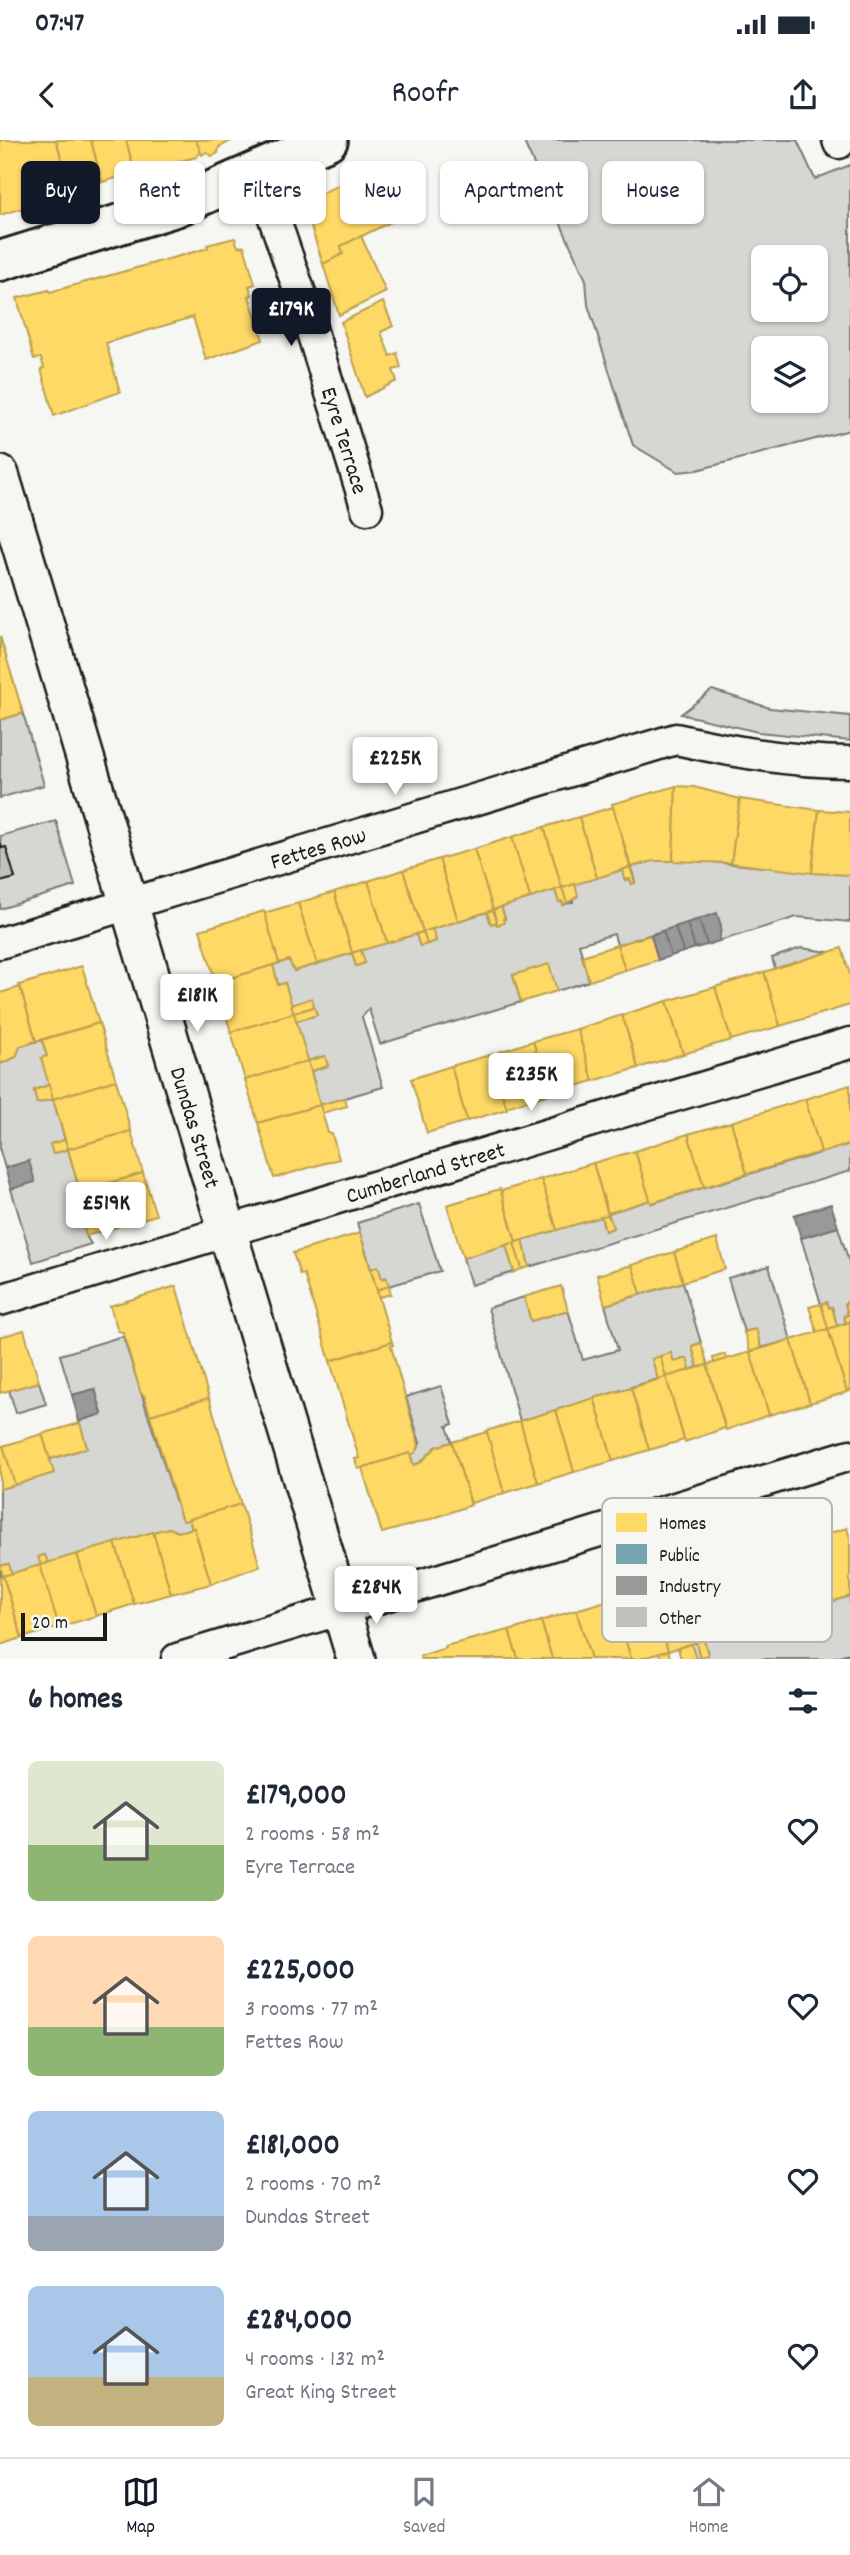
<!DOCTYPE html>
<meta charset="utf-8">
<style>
:root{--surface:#fff;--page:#f6f6f7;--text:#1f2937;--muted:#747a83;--line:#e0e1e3;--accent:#111827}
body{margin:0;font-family:Dekko,sans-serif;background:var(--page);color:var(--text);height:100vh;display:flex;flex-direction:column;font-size:26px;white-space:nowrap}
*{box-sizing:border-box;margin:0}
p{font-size:23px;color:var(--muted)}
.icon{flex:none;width:38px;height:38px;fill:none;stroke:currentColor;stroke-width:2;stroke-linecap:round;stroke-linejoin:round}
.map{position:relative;height:1519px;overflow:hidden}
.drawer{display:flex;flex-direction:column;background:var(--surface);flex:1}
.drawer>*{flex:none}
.hud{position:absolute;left:21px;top:21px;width:808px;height:63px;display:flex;gap:14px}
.fabs{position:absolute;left:751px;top:105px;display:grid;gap:14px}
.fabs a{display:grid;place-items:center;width:77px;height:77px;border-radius:10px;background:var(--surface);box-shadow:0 2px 5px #0004;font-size:35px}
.scale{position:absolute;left:21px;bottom:18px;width:86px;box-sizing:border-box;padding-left:7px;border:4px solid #1c1c1c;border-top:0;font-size:19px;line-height:24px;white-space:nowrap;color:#1c1c1c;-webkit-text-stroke:5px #f6f6f2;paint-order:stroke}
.price{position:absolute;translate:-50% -60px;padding:0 16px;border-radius:7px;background:#fff;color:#222;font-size:23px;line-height:46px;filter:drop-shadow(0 2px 4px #0008)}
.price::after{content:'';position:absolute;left:50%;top:42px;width:21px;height:16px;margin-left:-10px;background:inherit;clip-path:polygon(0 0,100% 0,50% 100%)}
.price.current{background:var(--accent);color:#fff}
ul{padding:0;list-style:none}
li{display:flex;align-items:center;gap:21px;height:175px;padding:0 28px}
li span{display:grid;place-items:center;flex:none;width:196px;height:140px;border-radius:10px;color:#555}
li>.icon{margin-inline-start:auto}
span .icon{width:84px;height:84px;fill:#fffc;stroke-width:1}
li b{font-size:30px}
h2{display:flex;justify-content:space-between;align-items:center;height:84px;padding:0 28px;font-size:30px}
.chip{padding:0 24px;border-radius:10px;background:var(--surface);box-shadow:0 2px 5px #0004;font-size:24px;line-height:63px}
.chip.current{background:var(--accent);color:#fff}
.status{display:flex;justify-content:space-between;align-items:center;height:49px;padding:0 35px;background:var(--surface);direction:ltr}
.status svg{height:19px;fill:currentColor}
header{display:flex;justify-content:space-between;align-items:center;height:91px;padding:0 28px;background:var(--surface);font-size:32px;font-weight:600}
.dock{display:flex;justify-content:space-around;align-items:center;height:98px;border-top:2px solid var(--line);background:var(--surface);font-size:19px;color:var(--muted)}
.dock a{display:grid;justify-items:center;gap:4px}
.dock .current{color:var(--accent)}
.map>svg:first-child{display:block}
.green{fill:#d6d6d2;stroke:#797977;stroke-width:2;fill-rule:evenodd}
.homes{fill:#ffd966;stroke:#bba050;stroke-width:2}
.public{fill:#76a5af;stroke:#5b7c83;stroke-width:2}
.industry{fill:#999;stroke:#747474;stroke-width:2}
.building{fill:#c0c0bd;stroke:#1c1c1c;stroke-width:2}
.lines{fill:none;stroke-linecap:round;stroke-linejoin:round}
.minor-casing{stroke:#1c1c1c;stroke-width:35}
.tertiary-casing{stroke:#1c1c1c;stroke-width:42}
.secondary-casing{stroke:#1c1c1c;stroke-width:44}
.minor{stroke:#f6f6f2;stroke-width:30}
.tertiary{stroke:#f6f6f2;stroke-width:37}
.secondary{stroke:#f6f6f2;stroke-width:38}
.labels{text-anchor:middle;stroke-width:7;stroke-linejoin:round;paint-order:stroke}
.street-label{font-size:23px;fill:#1c1c1c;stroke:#f6f6f2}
.key{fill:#f6f6f2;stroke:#b5b5b2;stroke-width:2}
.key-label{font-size:19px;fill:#1c1c1c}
</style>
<div class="status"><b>07:47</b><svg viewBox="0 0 49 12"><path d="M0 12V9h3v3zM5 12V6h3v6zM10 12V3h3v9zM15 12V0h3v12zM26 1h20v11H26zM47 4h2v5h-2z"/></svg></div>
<header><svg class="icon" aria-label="back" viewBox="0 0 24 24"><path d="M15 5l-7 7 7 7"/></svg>Roofr<svg class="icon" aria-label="share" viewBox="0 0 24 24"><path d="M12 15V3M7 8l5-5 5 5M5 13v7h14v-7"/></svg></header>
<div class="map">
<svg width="850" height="1519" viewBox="0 0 850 1519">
<rect width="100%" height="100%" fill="#f6f6f2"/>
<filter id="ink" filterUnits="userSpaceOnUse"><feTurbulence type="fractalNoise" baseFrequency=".0143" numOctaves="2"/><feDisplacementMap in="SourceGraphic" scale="14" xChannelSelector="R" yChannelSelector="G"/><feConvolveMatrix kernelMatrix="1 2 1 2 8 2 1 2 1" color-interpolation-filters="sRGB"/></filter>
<g filter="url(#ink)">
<g class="green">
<path d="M523 0H797L815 39 850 25V290L697 330 678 332 633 305 588 165 586 140ZM816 117V170H763V117ZM763 208H816V261H763Z"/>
<polygon points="712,550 770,568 850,576 850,601 758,592 681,574"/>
<polygon points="23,573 44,645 0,658 0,580"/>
<polygon points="56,681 75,746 0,769 0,742 15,738 2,708 0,696"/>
<polygon points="653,721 702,721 850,735 850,782 797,777 719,801 721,786 716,774 617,805 614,794 579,804 589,841 557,851 513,835 521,862 380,904 369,869 362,877 383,947 320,965 311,931 328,926 325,916 308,921 296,881 316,875 312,859 291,865 285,843 278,845 273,825 289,820 294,831 352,813 356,826 364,823 361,810 416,794 420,806 436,801 432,789 487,772 491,783 503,783 503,779 505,778 501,767 555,750 559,762 562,761 563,765 573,762 575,744 622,730 625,740 630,739 632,744 635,742 631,727"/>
<polygon points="801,808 829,812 775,829 772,818"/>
<polygon points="42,900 47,916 49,945 34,950 37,963 53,959 65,1000 51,1004 53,1013 68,1009 85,1070 86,1096 91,1104 33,1122 11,1049 29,1021 5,1028 0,1011 0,924 16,917 20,906"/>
<polygon points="850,1004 850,1031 529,1127 523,1100 601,1076 605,1091 613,1088 608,1073 650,1060 652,1063"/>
<polygon points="419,1064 440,1131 389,1146 386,1138 382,1139 378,1127 371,1129 357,1083"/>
<polygon points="838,1087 850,1125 850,1161 845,1163 848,1175 844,1176 846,1183 837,1186 832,1167 829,1168 827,1162 821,1164 801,1098"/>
<polygon points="506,1105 514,1132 471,1145 463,1118"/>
<polygon points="769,1126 791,1200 761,1208 756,1189 744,1192 728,1138"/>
<polygon points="683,1142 701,1203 692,1206 698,1227 690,1230 686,1218 674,1222 671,1213 652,1219 658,1239 520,1281 488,1168 524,1157 531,1181 568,1170 583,1220 618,1210 605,1165"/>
<polygon points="123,1196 181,1378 184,1381 189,1379 192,1389 178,1392 169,1388 48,1423 45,1415 39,1417 41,1425 12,1434 8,1424 0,1426 3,1436 0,1437 0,1349 53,1333 50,1319 87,1308 79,1281 102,1274 95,1249 72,1255 60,1215"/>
<polygon points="39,1242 46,1264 16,1273 9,1250"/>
<polygon points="441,1246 453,1284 447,1286 452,1302 436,1307 420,1323 413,1325 411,1315 418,1309 420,1303 406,1257"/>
<polygon points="850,1456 850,1513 828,1519 696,1519 691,1504 696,1502 700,1517 708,1514 704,1500"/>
</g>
<g class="homes">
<polygon points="0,0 56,0 72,54 0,75"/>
<polygon points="56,0 91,0 102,42 72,52"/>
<polygon points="91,0 126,0 135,33 102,42"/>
<polygon points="126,0 196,0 201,12 196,17 150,29 148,34 142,37 135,33"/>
<polygon points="196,0 233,0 219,7 218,13 212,16 206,12 202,15"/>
<polygon points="370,30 395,80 341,106 343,114 323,124 303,62"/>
<polygon points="361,96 386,152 339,175 323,124 343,114 341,106"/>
<polygon points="235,98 238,107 244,106 255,144 249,146 252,155 249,156 263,200 206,220 193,177 106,203 120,252 54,276 41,229 44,228 41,218 34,219 17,158 49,150 50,152 208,108 207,105"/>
<polygon points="383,162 393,186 381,192 390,216 397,213 401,228 393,230 397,241 365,257 341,182"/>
<polygon points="0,496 23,573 0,580"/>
<polygon points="676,646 673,721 653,721 631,727 612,664"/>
<polygon points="676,646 694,647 740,659 731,723 673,721"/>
<polygon points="740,659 819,670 812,733 731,723"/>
<polygon points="613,667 630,727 597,738 579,677"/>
<polygon points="819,670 850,672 850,735 812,733"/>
<polygon points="579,677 597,738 562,748 544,687"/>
<polygon points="544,687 562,748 530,758 512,697"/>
<polygon points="512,697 530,758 493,770 474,709"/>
<polygon points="474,709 493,770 458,781 439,719"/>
<polygon points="439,719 458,781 423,792 403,730"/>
<polygon points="630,727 635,743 632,744 630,739 625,740 622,730"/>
<polygon points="403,730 423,792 387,803 368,741"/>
<polygon points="368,741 387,803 352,813 334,752"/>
<polygon points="575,744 578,756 567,763 562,748"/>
<polygon points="562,748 567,763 563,765 562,761 559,762 555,750"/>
<polygon points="334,752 352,813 317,824 298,763"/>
<polygon points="298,763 317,824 294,831 289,820 279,823 264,773"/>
<polygon points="501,767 505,779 503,779 504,783 497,785 493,770"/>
<polygon points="493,770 497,782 491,784 487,772"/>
<polygon points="264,771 279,823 216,843 200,790"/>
<polygon points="432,789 436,801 427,804 423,792"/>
<polygon points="423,792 427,804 420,806 416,794"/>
<polygon points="651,795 658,820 625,830 617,805"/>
<polygon points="617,805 625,830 589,841 582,816"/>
<polygon points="842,808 850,835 850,865 780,886 764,832"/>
<polygon points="361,810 365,823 356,826 352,813"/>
<polygon points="549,824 557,851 521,862 513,835"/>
<polygon points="273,825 278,845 285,843 294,873 231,892 216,843"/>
<polygon points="82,826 99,883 36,901 19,845"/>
<polygon points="764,832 780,886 731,900 715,847"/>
<polygon points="20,847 36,901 20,906 16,917 0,924 0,853"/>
<polygon points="715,847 731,900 683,914 667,861"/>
<polygon points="312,858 314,867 294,873 291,865"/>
<polygon points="667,861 683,914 638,928 622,875"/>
<polygon points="314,867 317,875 296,881 294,873"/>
<polygon points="294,873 308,921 245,940 231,892"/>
<polygon points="622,875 638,928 593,941 577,889"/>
<polygon points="99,883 116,940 53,959 41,918 47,916 42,900"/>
<polygon points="577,889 593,941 549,954 533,901"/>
<polygon points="533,901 549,954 506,967 490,915"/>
<polygon points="490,915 507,969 467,981 451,926"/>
<polygon points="325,916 328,926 311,931 308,921"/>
<polygon points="308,921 320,965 258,983 245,940"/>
<polygon points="451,926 467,981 427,993 411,939"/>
<polygon points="116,940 131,991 68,1009 53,959"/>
<polygon points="49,945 53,959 37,963 34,950"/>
<polygon points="850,945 850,1004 821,1013 805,959"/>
<polygon points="345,958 347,966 322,973 320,965"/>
<polygon points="805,959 821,1012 747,1034 731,982"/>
<polygon points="320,965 328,993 332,994 339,1019 274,1038 258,983"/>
<polygon points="731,982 747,1034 704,1047 688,994"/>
<polygon points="131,991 143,1033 80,1052 68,1009"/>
<polygon points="688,994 704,1047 651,1063 635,1011"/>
<polygon points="65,1000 68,1009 53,1014 50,1004"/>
<polygon points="635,1011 650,1060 608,1073 593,1023"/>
<polygon points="593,1023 608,1075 557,1090 541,1039"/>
<polygon points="143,1033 156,1075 86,1096 79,1072 85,1070 80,1052"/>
<polygon points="541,1039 557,1090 516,1102 501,1051"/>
<polygon points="500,1049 516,1102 463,1118 447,1065"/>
<polygon points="608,1075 613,1088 605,1091 601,1076"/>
<polygon points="360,1093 392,1202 330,1221 304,1134 300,1135 293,1113"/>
<polygon points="717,1099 725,1129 683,1142 674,1112"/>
<polygon points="523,1100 529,1127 522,1129 514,1103"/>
<polygon points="514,1103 522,1129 514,1132 506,1105"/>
<polygon points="674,1112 683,1142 641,1154 632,1125"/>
<polygon points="632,1125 641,1154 605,1165 597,1135"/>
<polygon points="378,1126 382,1139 386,1137 389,1146 377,1150 371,1129"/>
<polygon points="176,1146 209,1258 150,1275 144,1255 141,1254 123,1192 118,1191 110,1166"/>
<polygon points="389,1146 391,1154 379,1157 377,1150"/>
<polygon points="561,1146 568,1170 531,1181 524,1157"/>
<polygon points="850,1161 850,1182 846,1183 844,1176 848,1175 845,1163"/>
<polygon points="827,1162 829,1168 832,1167 837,1186 828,1189 821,1164"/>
<polygon points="821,1164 828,1189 817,1192 809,1167"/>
<polygon points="850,1182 850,1251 847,1252 828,1189"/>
<polygon points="756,1189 761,1208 750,1212 744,1192"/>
<polygon points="828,1189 847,1252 810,1263 791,1200"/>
<polygon points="24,1190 39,1242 0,1253 0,1197"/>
<polygon points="791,1200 810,1263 769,1275 750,1212"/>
<polygon points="392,1202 393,1205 391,1206 419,1306 415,1313 411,1315 410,1313 358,1329 355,1319 359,1318 330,1221"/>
<polygon points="701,1203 708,1225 698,1227 692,1206"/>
<polygon points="750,1212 769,1275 726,1290 707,1225"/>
<polygon points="671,1213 674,1222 687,1218 690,1230 666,1237 660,1216"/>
<polygon points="725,1214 726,1219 714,1223 713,1218"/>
<polygon points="660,1216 666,1237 658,1239 652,1219"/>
<polygon points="707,1225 725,1288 685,1302 666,1237"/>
<polygon points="666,1237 684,1300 649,1310 631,1248"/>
<polygon points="631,1248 649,1310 613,1321 594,1258"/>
<polygon points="209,1258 241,1364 184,1381 181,1378 150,1275"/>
<polygon points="594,1258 613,1321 574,1332 556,1270"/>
<polygon points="556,1270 574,1332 538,1343 520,1281"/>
<polygon points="520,1281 538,1343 504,1353 486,1291"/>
<polygon points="80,1283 87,1308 50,1319 42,1294"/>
<polygon points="487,1292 504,1353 471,1363 452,1302"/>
<polygon points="42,1294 54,1333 15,1345 3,1306"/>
<polygon points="452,1302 471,1365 428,1380 382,1393 362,1328 410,1313 413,1325 420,1323 436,1307"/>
<polygon points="0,1306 3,1306 15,1345 0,1349"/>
<polygon points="241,1364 260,1426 211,1444 194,1388 192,1389 189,1379"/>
<polygon points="169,1388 178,1392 194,1388 211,1444 171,1454 153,1392"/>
<polygon points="847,1388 850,1399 850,1456 741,1489 722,1424 763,1414 762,1412"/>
<polygon points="153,1392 171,1454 134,1464 115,1403"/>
<polygon points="115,1403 134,1464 96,1476 77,1414"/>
<polygon points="77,1414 96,1476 59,1487 40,1425"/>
<polygon points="45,1415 48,1423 41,1425 38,1417"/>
<polygon points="9,1424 12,1434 3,1436 0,1426"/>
<polygon points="40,1425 59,1487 22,1498 3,1436"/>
<polygon points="3,1436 22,1498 0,1505 0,1437"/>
<polygon points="685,1437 704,1500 668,1511 649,1448"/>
<polygon points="649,1448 668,1511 639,1519 631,1519 613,1459"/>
<polygon points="613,1459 631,1519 591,1519 576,1470"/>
<polygon points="576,1470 591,1519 552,1519 541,1481"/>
<polygon points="541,1481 552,1519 518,1519 509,1491"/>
<polygon points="509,1490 518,1519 421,1519 420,1516 446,1508 445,1506"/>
<polygon points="704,1500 708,1515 700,1517 696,1502"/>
<polygon points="691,1504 696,1519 681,1519 678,1508"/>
<polygon points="668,1511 671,1519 661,1519 659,1513"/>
</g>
<polygon class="public" points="850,1513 850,1519 828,1519 840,1516"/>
<g class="industry">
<polygon points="717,773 721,786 719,801 707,805 699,779"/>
<polygon points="699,779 707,805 695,808 687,783"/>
<polygon points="687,783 695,808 683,812 675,787"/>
<polygon points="675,787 683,812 671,816 663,791"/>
<polygon points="663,791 671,816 658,820 651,795"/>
<polygon points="29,1021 35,1042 11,1049 5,1028"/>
<polygon points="831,1064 838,1087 801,1098 794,1075"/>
<polygon points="95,1249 102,1274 79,1281 72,1255"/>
</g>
<polygon class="building" points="0,702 2,708 6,707 15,738 0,742"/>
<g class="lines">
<g class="minor-casing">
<g id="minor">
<polyline points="838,0 839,3"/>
<path id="s1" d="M258 32 300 153 367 369"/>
<path id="s2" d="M0 803 676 599C733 612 791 622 850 622"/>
<path id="s3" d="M0 1160 850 903"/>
<polyline points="177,1519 850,1315"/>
</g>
</g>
<g class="tertiary-casing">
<g id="tertiary">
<path id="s4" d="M0 335 356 1519"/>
</g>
</g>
<g class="secondary-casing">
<polyline id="secondary" points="0,121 175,67 328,0"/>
</g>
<use href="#minor" class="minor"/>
<use href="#tertiary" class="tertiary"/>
<use href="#secondary" class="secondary"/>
</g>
</g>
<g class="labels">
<g class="street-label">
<text dy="8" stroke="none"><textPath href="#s1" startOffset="282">Eyre Terrace</textPath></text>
<text dy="8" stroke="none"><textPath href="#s2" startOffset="332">Fettes Row</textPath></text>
<text dy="8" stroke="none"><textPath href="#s4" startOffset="681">Dundas Street</textPath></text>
<text dy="8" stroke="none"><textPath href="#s3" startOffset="444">Cumberland Street</textPath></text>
</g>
</g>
<rect x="602" y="1358" width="230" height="144" rx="10" class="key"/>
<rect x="616" y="1373" width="31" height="19" fill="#ffd966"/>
<rect x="616" y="1404" width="31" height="20" fill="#76a5af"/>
<rect x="616" y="1436" width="31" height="19" fill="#999"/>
<rect x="616" y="1467" width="31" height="20" fill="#c0c0bd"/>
<g class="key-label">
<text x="659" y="1389">Homes</text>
<text x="659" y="1421">Public</text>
<text x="659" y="1452">Industry</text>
<text x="659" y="1484">Other</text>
</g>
</svg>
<div class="fabs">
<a><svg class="icon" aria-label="locate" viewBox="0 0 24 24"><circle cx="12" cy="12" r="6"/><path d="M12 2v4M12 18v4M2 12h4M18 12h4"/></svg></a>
<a><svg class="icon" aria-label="layers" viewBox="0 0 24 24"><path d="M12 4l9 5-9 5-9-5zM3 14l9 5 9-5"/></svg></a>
</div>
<div class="scale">20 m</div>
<b class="price current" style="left:291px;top:208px">£179K</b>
<b class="price" style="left:395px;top:657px">£225K</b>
<b class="price" style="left:197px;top:894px">£181K</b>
<b class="price" style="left:531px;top:973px">£235K</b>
<b class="price" style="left:106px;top:1102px">£519K</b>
<b class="price" style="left:376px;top:1486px">£284K</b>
<div class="hud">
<a class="chip current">Buy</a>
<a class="chip">Rent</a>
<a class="chip">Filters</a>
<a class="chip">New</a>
<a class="chip">Apartment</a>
<a class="chip">House</a>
</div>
</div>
<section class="drawer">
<h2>6 homes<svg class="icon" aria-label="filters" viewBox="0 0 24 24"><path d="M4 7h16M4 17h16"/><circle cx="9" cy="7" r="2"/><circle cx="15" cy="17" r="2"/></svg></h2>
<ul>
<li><span style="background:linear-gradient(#dfe7d0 60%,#8fb573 0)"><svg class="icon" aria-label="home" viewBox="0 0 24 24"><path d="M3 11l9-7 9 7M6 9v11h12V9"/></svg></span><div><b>£179,000</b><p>2 rooms · 58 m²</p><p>Eyre Terrace</p></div><svg class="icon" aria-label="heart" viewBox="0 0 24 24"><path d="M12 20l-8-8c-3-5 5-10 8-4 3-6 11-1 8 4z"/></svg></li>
<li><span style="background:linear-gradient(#ffd9b3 65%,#8fb573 0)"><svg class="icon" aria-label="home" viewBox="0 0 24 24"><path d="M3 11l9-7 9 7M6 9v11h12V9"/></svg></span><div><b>£225,000</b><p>3 rooms · 77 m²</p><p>Fettes Row</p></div><svg class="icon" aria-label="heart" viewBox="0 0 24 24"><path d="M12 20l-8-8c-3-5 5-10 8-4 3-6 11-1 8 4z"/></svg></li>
<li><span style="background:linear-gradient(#a9c7e8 75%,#9aa5b1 0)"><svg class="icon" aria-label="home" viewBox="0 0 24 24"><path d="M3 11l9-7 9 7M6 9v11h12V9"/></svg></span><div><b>£181,000</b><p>2 rooms · 70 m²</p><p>Dundas Street</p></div><svg class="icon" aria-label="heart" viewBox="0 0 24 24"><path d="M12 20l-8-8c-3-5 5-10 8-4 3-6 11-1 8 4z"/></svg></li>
<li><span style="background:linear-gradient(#a9c7e8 65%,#c2b280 0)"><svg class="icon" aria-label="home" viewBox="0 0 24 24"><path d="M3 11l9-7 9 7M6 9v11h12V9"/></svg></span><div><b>£284,000</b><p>4 rooms · 132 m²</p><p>Great King Street</p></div><svg class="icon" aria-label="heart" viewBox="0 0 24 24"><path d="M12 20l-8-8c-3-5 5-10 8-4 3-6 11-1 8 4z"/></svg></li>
</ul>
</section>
<nav class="dock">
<a class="current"><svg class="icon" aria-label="map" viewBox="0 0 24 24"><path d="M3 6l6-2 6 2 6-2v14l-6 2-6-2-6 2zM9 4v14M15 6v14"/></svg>Map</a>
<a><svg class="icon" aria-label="saved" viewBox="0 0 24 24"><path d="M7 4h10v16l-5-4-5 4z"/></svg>Saved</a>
<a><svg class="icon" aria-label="home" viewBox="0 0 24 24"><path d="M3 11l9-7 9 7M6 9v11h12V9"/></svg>Home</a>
</nav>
